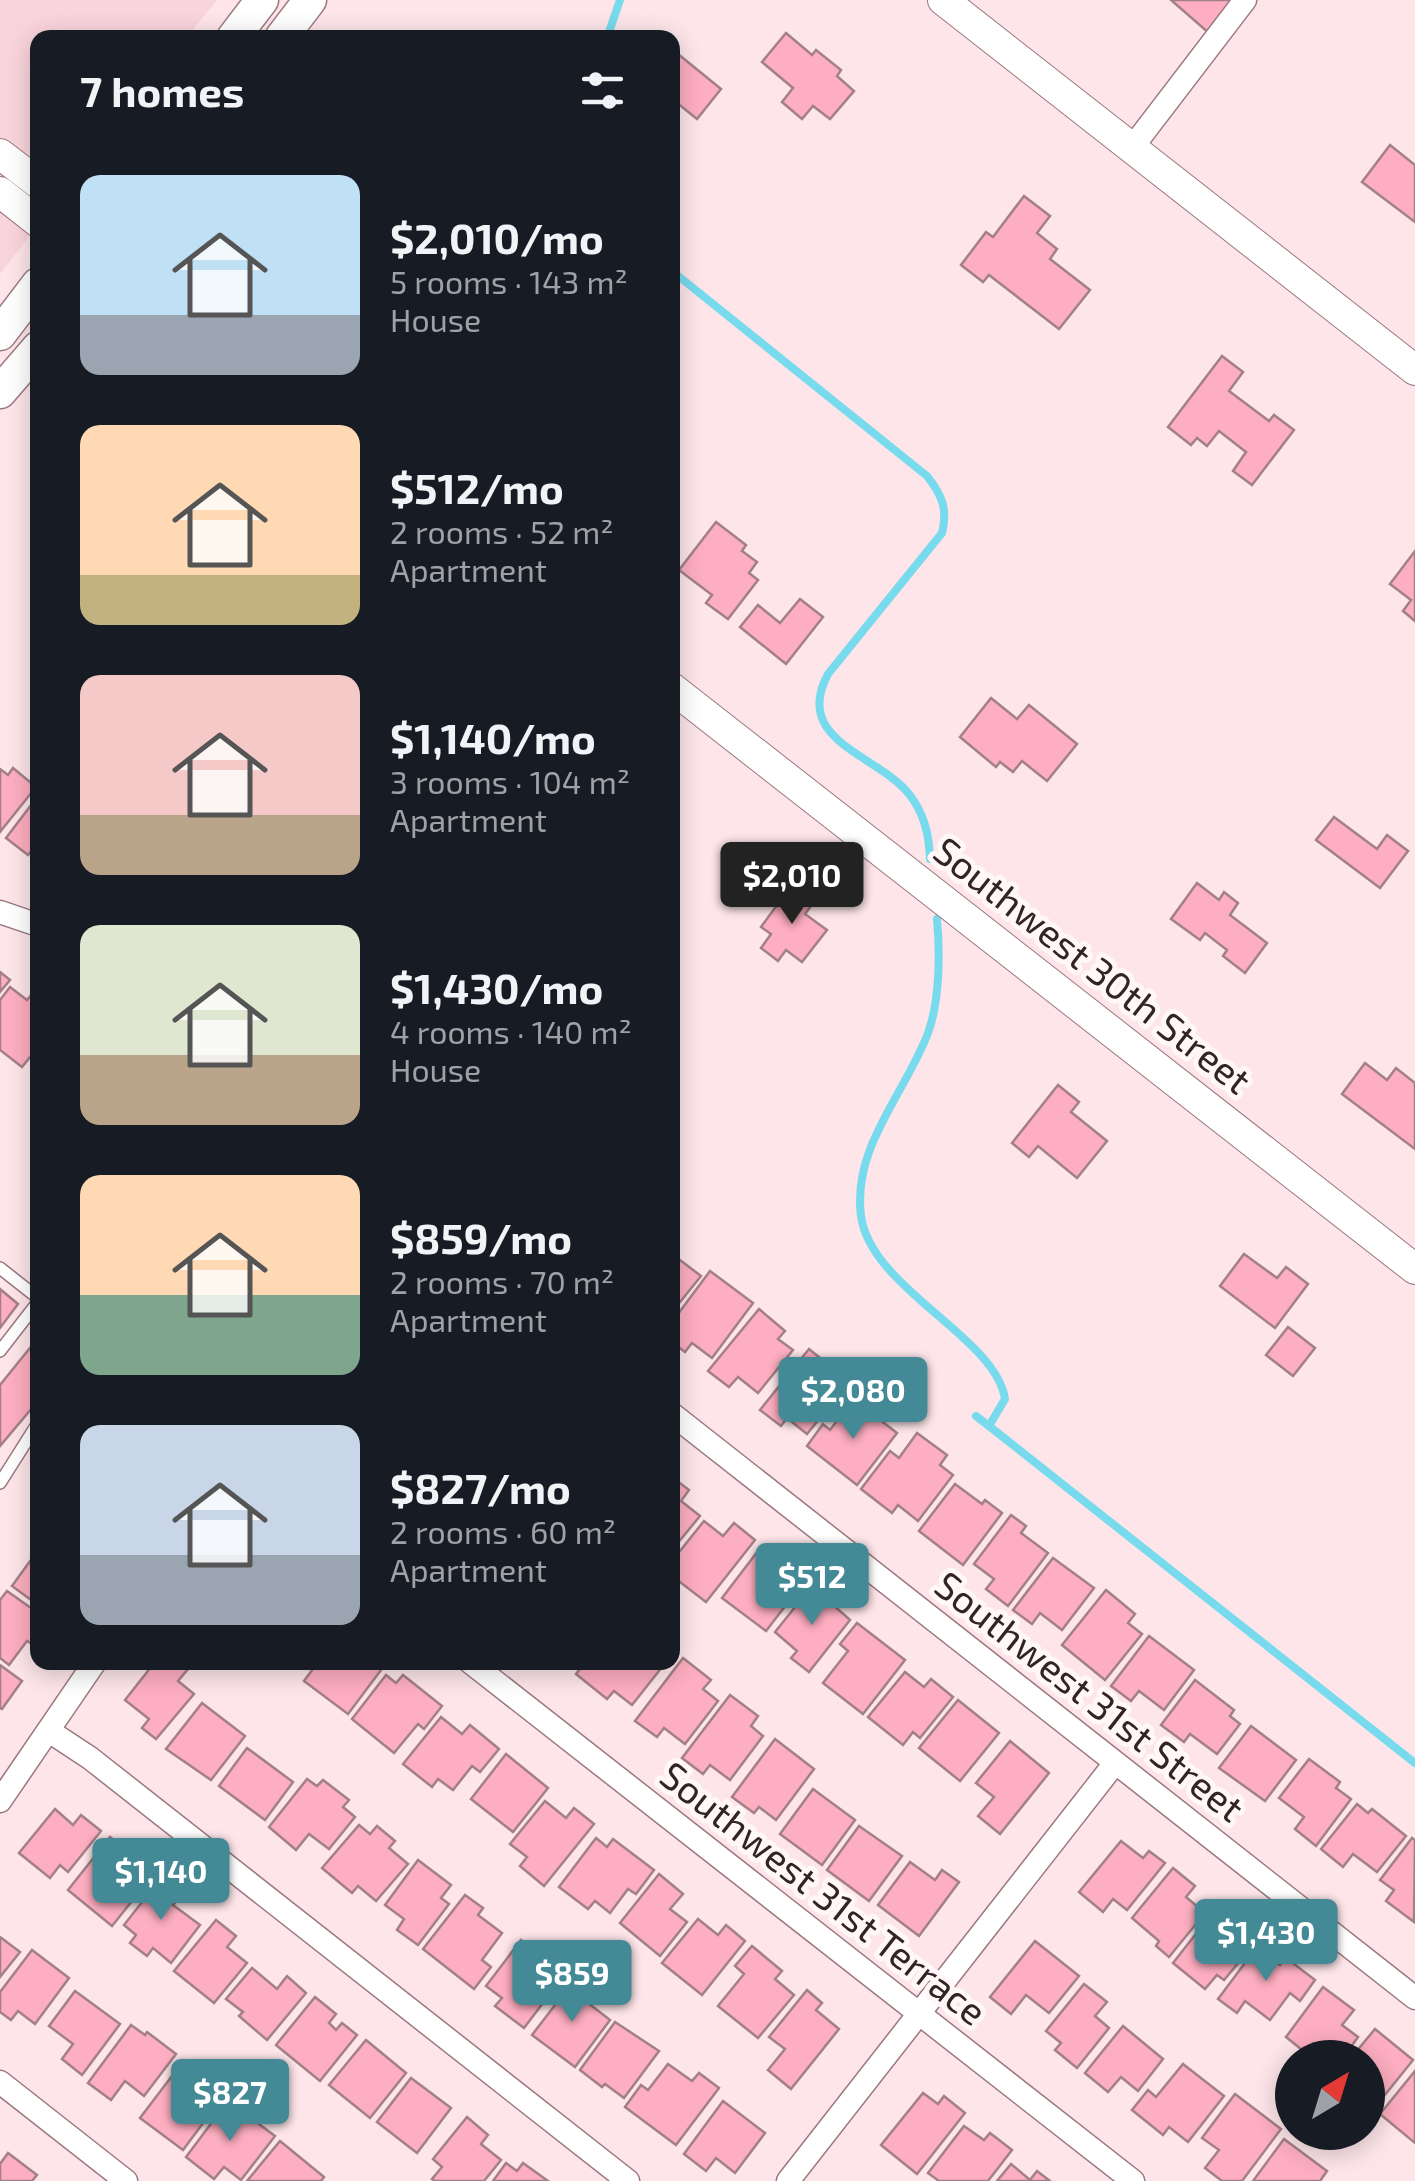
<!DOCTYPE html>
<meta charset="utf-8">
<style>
:root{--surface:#171b24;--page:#242831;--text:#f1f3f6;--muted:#9ea1a6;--accent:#448996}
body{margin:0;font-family:"Exo 2",sans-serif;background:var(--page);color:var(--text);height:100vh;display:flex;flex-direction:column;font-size:38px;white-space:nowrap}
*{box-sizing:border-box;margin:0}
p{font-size:32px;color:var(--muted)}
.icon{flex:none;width:55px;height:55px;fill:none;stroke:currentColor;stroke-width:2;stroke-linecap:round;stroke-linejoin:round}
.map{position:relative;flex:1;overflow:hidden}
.sheet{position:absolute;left:30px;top:30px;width:650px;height:1640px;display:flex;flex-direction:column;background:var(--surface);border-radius:20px;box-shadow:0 5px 25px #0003}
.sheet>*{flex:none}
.needle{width:65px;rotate:38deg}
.controls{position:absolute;left:1275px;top:2040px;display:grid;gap:20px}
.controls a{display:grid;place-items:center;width:110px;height:110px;border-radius:50%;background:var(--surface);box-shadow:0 5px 25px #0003;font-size:50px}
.price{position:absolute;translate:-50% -85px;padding:0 22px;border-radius:10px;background:var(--accent);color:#fff;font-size:32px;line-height:65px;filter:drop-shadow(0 2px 5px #0008)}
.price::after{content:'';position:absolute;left:50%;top:60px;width:30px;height:22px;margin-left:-15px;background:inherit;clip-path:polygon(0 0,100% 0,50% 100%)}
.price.selected{background:#222;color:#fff}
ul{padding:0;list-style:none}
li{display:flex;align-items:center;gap:30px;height:250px;padding:0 50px}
li span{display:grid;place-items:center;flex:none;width:280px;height:200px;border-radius:20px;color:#555}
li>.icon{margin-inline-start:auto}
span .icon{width:120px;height:120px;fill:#fffc;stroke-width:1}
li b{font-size:42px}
h2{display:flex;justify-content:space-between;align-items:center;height:120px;padding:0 50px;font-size:42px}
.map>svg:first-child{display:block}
.built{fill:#fad4dc}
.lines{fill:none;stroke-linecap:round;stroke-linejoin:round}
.stream{stroke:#78daed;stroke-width:8}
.building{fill:#fdaec0;stroke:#a38087;stroke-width:2.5}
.service-casing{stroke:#9b7880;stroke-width:14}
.minor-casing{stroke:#9b7880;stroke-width:25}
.tertiary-casing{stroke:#9b7880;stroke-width:32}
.secondary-casing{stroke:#9b7880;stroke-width:35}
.service{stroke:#fff;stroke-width:11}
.minor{stroke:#fff;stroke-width:22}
.tertiary{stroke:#fff;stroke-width:30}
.secondary{stroke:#fff;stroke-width:32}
.labels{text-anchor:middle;stroke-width:10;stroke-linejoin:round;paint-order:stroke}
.street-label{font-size:38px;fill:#322327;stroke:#fff7f8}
</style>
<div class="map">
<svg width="1415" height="2181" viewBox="0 0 1415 2181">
<rect width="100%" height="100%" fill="#fde5e9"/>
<polygon class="built" points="0,0 217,0 187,37 38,38 37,226 0,274"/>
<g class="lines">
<g class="stream">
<polyline points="607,38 620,0"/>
<path d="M672 271 927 476C942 495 948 509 942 533L828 674C792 741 877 754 909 794 924 813 929 834 930 859"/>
<path d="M937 919C940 953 940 1000 928 1033 905 1094 852 1147 861 1216 871 1289 996 1337 1005 1399L989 1426 976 1416"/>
<polyline points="989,1426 1415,1763"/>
</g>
</g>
<g class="building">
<polygon points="1171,0 1236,0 1210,34"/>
<polygon points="786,33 812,55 816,50 841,70 837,76 854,91 830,119 813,106 802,119 782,102 793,88 762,62"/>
<polygon points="678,54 721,89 697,119 672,99 672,61"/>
<polygon points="1390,145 1415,165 1415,222 1362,182"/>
<polygon points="1024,196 1050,216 1037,233 1057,249 1050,259 1090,290 1059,329 989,275 983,282 961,265 986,232 993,237"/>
<polygon points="1222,356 1243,372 1229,391 1269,421 1274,415 1294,430 1252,485 1233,471 1246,452 1219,431 1207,446 1197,438 1191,445 1168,427"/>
<polygon points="716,522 746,545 742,551 757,562 749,573 758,580 728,619 706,603 712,595 679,570"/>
<polygon points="1415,551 1415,621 1403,611 1411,600 1390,584"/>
<polygon points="800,599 823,617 786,664 740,627 758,605 780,623"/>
<polygon points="991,698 1017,719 1029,705 1077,744 1047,781 1022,761 1013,772 1000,762 996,767 960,737"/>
<polygon points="13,768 36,787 0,832 0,769 8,775"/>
<polygon points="38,796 38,850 34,848 28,855 6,838"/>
<polygon points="1334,817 1377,849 1387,835 1408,851 1380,888 1316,840"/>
<polygon points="1197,883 1219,900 1224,892 1238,903 1230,915 1267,943 1245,973 1223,956 1227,950 1205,933 1200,940 1171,919"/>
<polygon points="791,886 814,902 805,914 827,930 802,962 786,950 778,961 761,948 771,934 761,927"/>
<polygon points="0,972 10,980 0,992"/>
<polygon points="10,987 27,1000 38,987 38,1047 22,1067 0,1050 0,1000"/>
<polygon points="1365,1063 1387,1080 1396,1068 1415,1083 1415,1149 1342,1094"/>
<polygon points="1058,1085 1079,1102 1071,1112 1107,1141 1077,1178 1038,1146 1029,1157 1012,1143"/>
<polygon points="672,1254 701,1276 672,1312"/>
<polygon points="1244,1254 1277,1278 1286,1267 1308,1284 1275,1328 1220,1286"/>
<polygon points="710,1271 753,1303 712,1358 692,1343 685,1352 672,1342 672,1322"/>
<polygon points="0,1289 18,1304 0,1328"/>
<polygon points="759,1309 785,1331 778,1339 793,1350 758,1393 738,1377 729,1387 708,1371"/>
<polygon points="1288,1327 1315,1348 1293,1376 1266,1355"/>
<polygon points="38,1338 38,1390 33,1397 38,1401 0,1446 0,1385"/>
<polygon points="809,1349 835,1370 828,1379 842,1391 807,1434 787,1418 781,1426 760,1410"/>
<polygon points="853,1399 897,1433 857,1485 807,1446 823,1424 830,1430"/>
<polygon points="917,1433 947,1455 940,1465 953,1475 918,1521 898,1505 892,1513 861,1489 890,1451 899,1458"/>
<polygon points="672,1477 689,1490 681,1501 700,1516 672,1550"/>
<polygon points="955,1484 982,1504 985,1500 1002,1513 963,1565 919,1531"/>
<polygon points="1011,1515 1026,1526 1021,1533 1048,1553 1008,1606 986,1589 994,1579 974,1564"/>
<polygon points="704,1521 723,1536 734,1523 755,1540 706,1602 672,1576 672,1561"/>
<polygon points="761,1547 783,1563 774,1576 796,1592 766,1631 722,1598"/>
<polygon points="38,1550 38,1605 12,1586"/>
<polygon points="1053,1558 1094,1588 1062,1630 1040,1613 1032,1624 1013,1610"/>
<polygon points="812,1586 850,1620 809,1672 791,1658 797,1651 775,1632"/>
<polygon points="1106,1590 1135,1614 1128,1623 1142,1634 1105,1680 1062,1645"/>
<polygon points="7,1591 38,1613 38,1648 27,1641 9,1665 0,1658 0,1600"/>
<polygon points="857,1623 905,1660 863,1714 823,1683 848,1651 840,1644"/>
<polygon points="1149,1636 1194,1670 1164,1710 1139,1691 1131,1701 1111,1686"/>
<polygon points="683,1658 711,1680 703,1689 718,1701 685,1744 664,1728 657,1737 635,1721"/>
<polygon points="155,1662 181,1662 188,1669 178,1681 194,1694 156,1739 142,1728 149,1719 125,1700"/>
<polygon points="318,1662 371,1662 381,1670 348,1714 304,1681"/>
<polygon points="585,1662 666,1662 632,1705 614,1691 607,1699 576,1674"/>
<polygon points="0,1665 22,1681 2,1709 0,1708"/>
<polygon points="905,1672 924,1687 931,1679 953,1697 920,1738 913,1732 903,1745 868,1717"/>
<polygon points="386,1675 396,1683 403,1675 442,1706 424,1729 418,1724 394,1753 352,1719"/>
<polygon points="1195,1680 1234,1710 1230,1716 1240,1724 1217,1754 1190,1734 1184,1742 1161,1725"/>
<polygon points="730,1695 758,1716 751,1726 763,1736 730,1780 710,1765 703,1774 682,1758"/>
<polygon points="958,1700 999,1733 960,1781 919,1748"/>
<polygon points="202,1703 245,1736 211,1780 166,1749"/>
<polygon points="441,1717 462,1734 470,1725 499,1749 480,1772 472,1766 453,1790 438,1779 432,1787 403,1764"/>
<polygon points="1251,1726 1296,1760 1265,1801 1219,1768"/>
<polygon points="775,1739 814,1769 776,1820 759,1807 754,1813 732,1797"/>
<polygon points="1010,1741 1049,1773 1000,1834 978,1816 994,1797 976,1783"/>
<polygon points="247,1748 293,1782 265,1820 219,1786"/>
<polygon points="506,1754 548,1788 513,1832 471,1799"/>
<polygon points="1309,1759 1340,1782 1336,1788 1351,1799 1316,1846 1295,1829 1304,1817 1279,1798"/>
<polygon points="307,1779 317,1786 323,1780 349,1800 343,1807 355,1817 329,1849 309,1834 296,1850 269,1827"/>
<polygon points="813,1789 855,1820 822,1865 780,1834"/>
<polygon points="545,1801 566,1818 574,1808 594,1824 544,1886 520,1866 527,1857 510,1844"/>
<polygon points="1357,1804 1368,1813 1372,1809 1406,1836 1377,1872 1353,1854 1343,1867 1321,1849"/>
<polygon points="55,1809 73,1825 81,1815 101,1831 68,1872 60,1865 50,1878 19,1853"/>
<polygon points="359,1825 370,1834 377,1826 395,1841 389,1848 408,1864 376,1901 358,1886 352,1893 322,1868"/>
<polygon points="859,1826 902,1856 869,1901 827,1870"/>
<polygon points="110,1837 131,1855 121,1868 144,1886 112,1926 68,1890"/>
<polygon points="596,1838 607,1847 613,1839 654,1870 636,1894 628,1889 610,1913 595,1901 588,1909 559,1887"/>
<polygon points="1412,1838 1415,1840 1414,1922 1386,1901 1394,1890 1380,1880"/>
<polygon points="1121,1841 1143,1858 1149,1851 1165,1863 1127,1910 1113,1899 1103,1912 1079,1892"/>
<polygon points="418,1860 451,1885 441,1898 449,1904 418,1945 397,1930 404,1919 385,1905"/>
<polygon points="910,1862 935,1880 942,1870 959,1882 919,1936 878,1905"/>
<polygon points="1173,1868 1195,1886 1186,1897 1205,1913 1169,1957 1156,1946 1159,1941 1132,1918"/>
<polygon points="659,1874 683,1894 670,1909 687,1922 660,1956 620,1923"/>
<polygon points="161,1878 182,1894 173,1905 200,1925 171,1963 153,1948 147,1956 130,1943 136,1935 124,1925"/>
<polygon points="465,1895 483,1908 478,1915 502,1933 482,1960 491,1967 474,1989 423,1949"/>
<polygon points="1210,1916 1231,1932 1240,1921 1260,1937 1224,1980 1217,1975 1205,1989 1173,1963"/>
<polygon points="698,1919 718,1935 726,1925 745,1941 702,1995 662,1963"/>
<polygon points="216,1920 236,1936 227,1947 247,1963 214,2003 174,1971"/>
<polygon points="0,1937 20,1952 0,1977"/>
<polygon points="521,1940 533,1950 539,1942 558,1957 553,1964 565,1974 524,2028 495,2006 502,1998 486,1986"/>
<polygon points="1035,1941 1079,1976 1049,2013 1026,1995 1011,2014 990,1997"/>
<polygon points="752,1946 782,1971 775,1979 794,1995 758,2038 718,2006 744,1974 735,1966"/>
<polygon points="1257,1947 1280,1965 1285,1957 1315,1980 1300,2001 1290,1993 1270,2020 1245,2001 1237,2013 1218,1999"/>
<polygon points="32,1950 69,1978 35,2024 18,2011 11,2020 0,2012 0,1992"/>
<polygon points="252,1968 277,1989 287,1976 306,1993 267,2040 239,2016 243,2012 226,1999"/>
<polygon points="575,1979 594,1994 588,2003 610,2020 575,2067 532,2035"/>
<polygon points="1084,1984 1107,2002 1095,2016 1109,2028 1077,2068 1055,2050 1061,2043 1046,2031"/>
<polygon points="1323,1987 1354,2010 1342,2025 1358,2037 1343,2058 1312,2058 1286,2037"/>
<polygon points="807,1990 822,2003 816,2010 839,2029 791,2089 768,2070 785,2049 769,2037"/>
<polygon points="75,1991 120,2024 82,2075 62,2059 73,2044 49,2026"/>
<polygon points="315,1997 336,2014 329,2023 336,2030 342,2023 357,2035 320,2081 276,2045"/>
<polygon points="615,2022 659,2051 624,2098 605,2084 602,2087 580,2070"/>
<polygon points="131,2025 145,2035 147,2032 176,2054 144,2096 125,2081 111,2100 88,2083"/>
<polygon points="1123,2026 1163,2059 1138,2091 1121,2077 1108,2092 1085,2073"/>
<polygon points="1375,2029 1413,2060 1368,2116 1368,2058 1351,2058"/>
<polygon points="366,2040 406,2073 370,2118 329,2085"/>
<polygon points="668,2064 692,2081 699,2073 719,2088 676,2145 625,2107 641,2085 648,2090"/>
<polygon points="1183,2064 1224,2096 1188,2142 1169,2127 1163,2135 1132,2110 1148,2090 1156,2097"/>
<polygon points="1415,2071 1415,2143 1380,2114"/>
<polygon points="175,2072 198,2089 204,2080 224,2095 183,2150 140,2118"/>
<polygon points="411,2078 451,2108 417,2153 377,2122"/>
<polygon points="923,2093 938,2104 944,2096 965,2113 917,2174 881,2145"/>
<polygon points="1235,2094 1281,2129 1242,2181 1222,2181 1205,2168 1219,2150 1202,2138"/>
<polygon points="228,2101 275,2136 241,2180 224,2167 214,2179 186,2157"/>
<polygon points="723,2101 765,2133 735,2173 716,2158 706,2171 684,2154"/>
<polygon points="467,2117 488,2135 481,2144 501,2160 484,2181 435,2181 432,2179 442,2167 433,2159"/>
<polygon points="964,2126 984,2140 990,2133 1012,2150 988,2181 939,2181 928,2173"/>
<polygon points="1284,2139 1327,2171 1320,2181 1253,2181"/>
<polygon points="280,2141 324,2177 321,2181 247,2181"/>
<polygon points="8,2153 37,2175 32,2181 0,2181 0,2164"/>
<polygon points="506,2163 517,2171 523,2163 548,2181 493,2181"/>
<polygon points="1011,2164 1030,2180 1037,2171 1050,2181 997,2181"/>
</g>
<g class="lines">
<g class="service-casing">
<g id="service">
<polyline points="0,1268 38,1298"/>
<polyline points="0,1351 38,1302"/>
<polyline points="0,1483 38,1423"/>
</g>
</g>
<g class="minor-casing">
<g id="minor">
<polyline points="1131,149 1245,0"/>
<polyline points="0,912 38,925"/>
<polyline points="672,1414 1415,1998"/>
<polyline points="470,1662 1133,2181"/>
<polyline points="49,1731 90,1758 628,2181"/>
<polyline points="0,1801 95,1662"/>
<polyline points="0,2082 126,2181"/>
<polyline points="788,2181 1115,1763"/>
</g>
</g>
<g class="tertiary-casing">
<g id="tertiary">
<polyline points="943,0 1415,370"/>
<polyline points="0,154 38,183"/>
<polyline points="0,192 38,222"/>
<polyline points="672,688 1415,1269"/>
</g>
</g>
<g class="secondary-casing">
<g id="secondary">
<polyline points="233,38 262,0"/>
<polyline points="281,38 310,0"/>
<polyline points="0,334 38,284"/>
<polyline points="0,392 38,348"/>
</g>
</g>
<use href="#service" class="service"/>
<use href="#minor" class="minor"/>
<use href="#tertiary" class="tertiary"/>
<use href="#secondary" class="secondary"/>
</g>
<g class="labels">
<g class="street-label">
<text transform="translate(1092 966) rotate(38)" y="13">Southwest 30th Street</text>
<text transform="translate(1089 1697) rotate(38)" y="13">Southwest 31st Street</text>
<text transform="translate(823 1894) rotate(38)" y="13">Southwest 31st Terrace</text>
</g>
</g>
</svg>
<div class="controls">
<a><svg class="needle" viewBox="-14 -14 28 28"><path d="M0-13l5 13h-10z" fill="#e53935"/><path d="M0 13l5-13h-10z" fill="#9ea1a6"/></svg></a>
</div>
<b class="price selected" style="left:792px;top:927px">$2,010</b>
<b class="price" style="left:853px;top:1442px">$2,080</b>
<b class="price" style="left:812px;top:1628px">$512</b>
<b class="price" style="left:161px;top:1923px">$1,140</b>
<b class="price" style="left:1266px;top:1984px">$1,430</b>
<b class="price" style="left:572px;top:2025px">$859</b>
<b class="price" style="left:230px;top:2144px">$827</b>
<section class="sheet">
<h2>7 homes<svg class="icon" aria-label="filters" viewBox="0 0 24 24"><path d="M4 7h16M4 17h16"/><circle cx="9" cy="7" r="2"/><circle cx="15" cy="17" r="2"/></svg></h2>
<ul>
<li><span style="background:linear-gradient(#bfe0f5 70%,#9aa5b1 0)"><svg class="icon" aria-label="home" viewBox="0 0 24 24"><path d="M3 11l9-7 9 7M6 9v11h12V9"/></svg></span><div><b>$2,010/mo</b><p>5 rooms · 143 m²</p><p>House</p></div></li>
<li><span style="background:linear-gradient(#ffd9b3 75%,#c2b280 0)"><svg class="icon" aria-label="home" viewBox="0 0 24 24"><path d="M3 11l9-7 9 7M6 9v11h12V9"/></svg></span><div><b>$512/mo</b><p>2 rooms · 52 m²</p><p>Apartment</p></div></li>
<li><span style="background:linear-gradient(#f6c9c9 70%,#b9a48a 0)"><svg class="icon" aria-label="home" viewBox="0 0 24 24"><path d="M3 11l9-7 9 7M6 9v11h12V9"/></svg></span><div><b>$1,140/mo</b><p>3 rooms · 104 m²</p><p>Apartment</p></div></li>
<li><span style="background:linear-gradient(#dfe7d0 65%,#b9a48a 0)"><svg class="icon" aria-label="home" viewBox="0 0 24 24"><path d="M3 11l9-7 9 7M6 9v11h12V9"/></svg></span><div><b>$1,430/mo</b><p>4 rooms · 140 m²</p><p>House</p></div></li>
<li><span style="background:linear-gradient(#ffd9b3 60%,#7fa58c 0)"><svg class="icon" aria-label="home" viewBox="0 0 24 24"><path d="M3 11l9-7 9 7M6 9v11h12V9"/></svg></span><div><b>$859/mo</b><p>2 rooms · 70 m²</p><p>Apartment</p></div></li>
<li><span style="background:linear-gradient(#c9d6e8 65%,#9aa5b1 0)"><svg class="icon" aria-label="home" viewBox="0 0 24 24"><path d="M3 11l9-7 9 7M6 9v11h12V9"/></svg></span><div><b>$827/mo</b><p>2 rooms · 60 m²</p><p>Apartment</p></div></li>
</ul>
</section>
</div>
